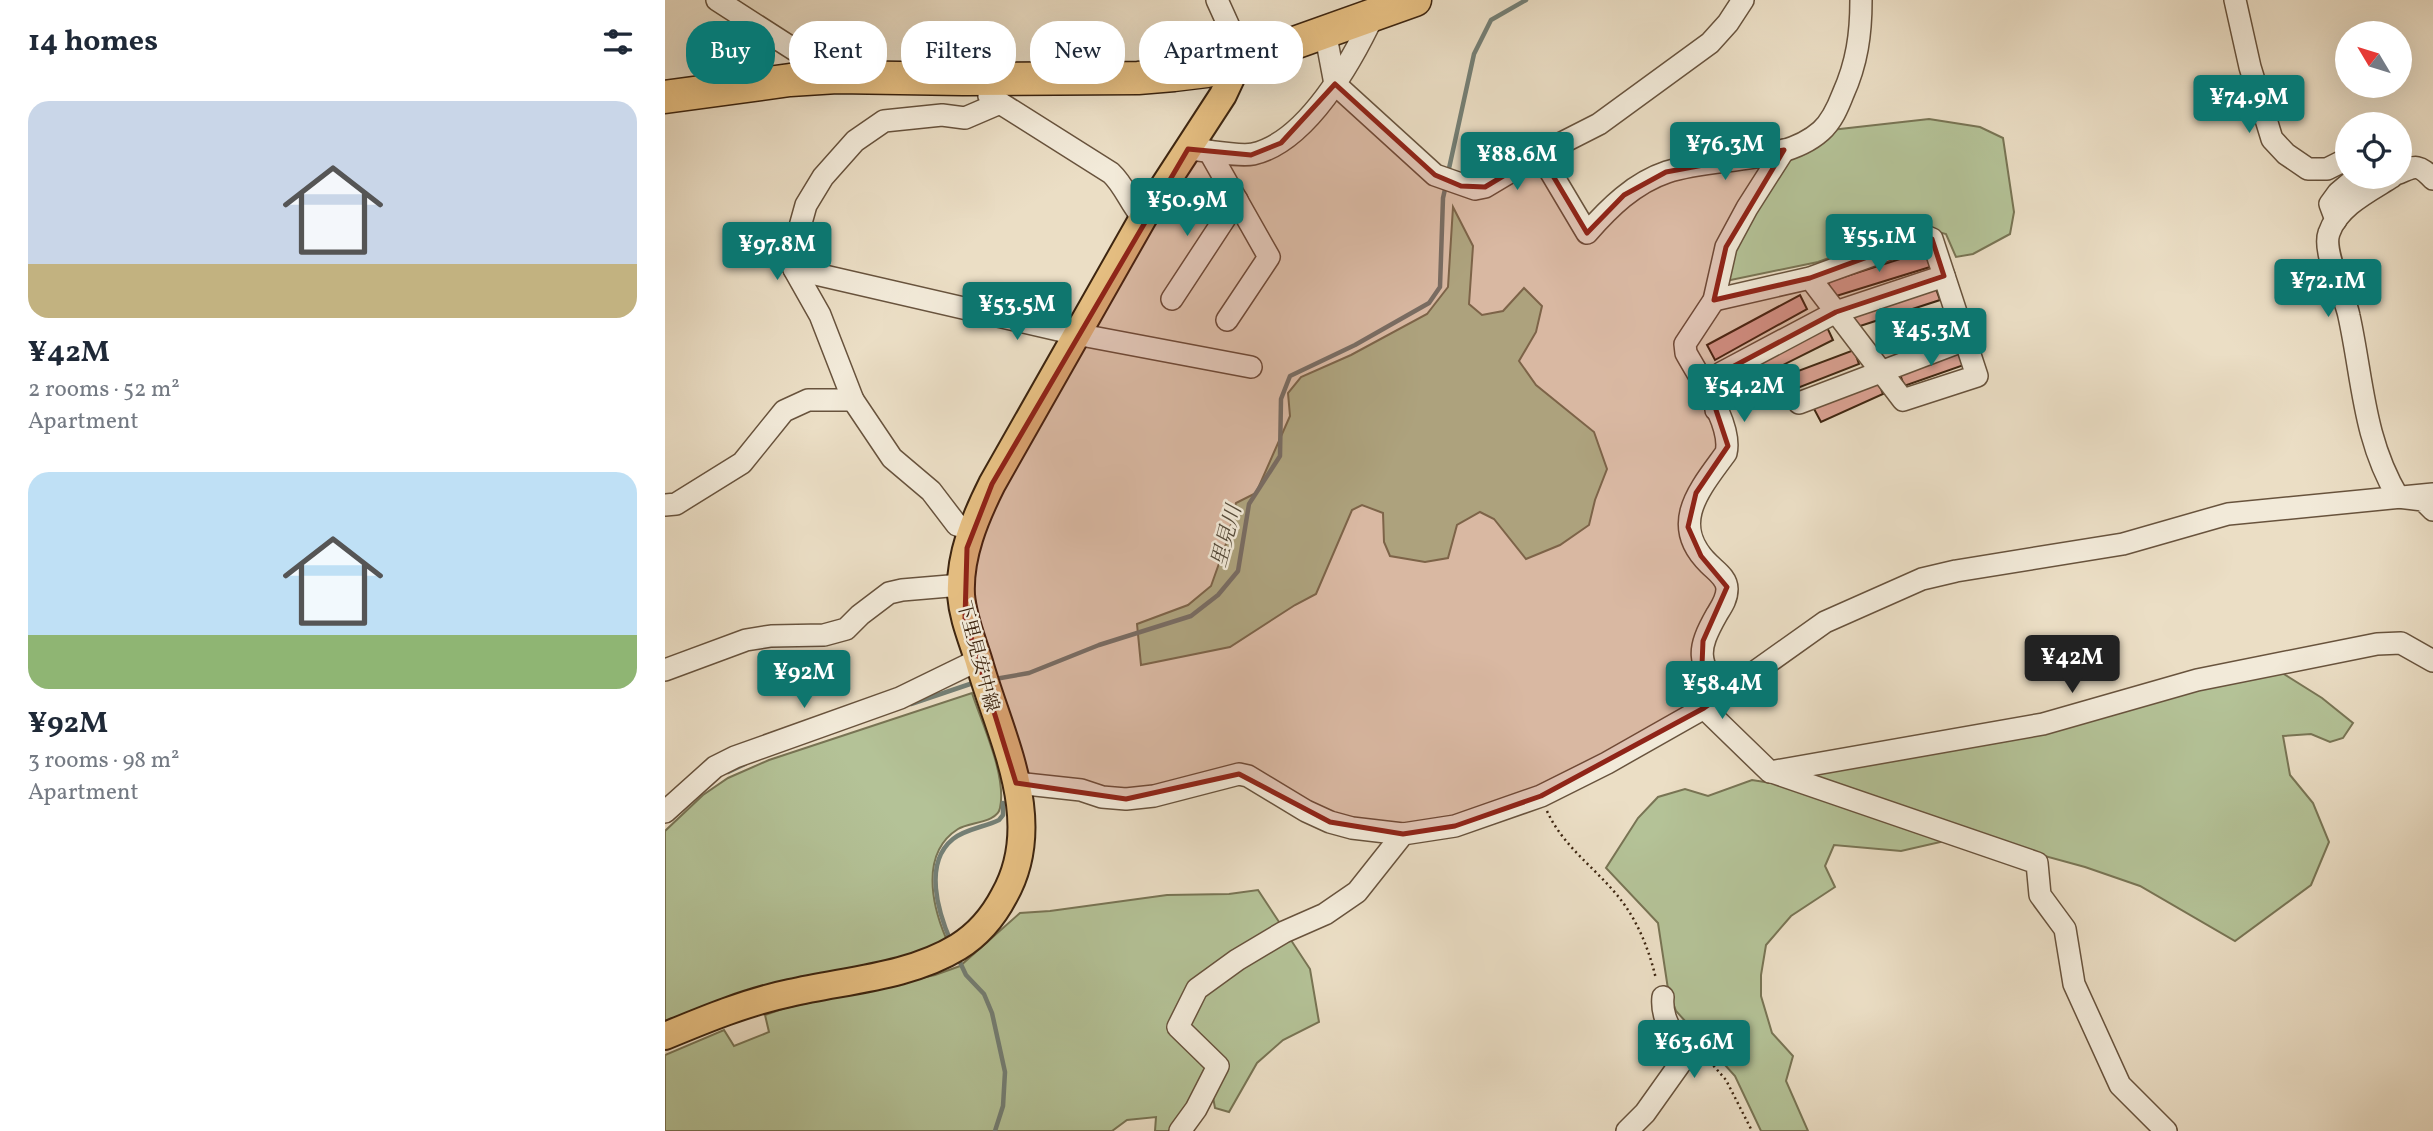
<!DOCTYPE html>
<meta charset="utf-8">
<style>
:root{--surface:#fff;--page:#f6f6f7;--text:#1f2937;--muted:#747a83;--accent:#0f766e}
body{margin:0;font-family:Vollkorn,"Noto Serif JP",serif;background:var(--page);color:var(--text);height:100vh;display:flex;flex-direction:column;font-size:26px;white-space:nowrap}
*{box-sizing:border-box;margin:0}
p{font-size:23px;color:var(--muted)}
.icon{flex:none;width:38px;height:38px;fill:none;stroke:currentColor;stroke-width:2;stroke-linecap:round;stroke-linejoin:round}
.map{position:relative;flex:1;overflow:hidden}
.drawer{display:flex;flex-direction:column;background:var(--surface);width:665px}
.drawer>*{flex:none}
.banner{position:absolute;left:21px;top:21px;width:665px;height:63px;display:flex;gap:14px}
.needle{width:46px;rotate:308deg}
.controls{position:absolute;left:1670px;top:21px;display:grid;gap:14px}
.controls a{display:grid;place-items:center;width:77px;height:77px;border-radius:50%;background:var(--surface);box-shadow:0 7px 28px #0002;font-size:35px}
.price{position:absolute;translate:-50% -60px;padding:0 16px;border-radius:7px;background:var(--accent);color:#fff;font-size:23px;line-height:46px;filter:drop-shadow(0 2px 4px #0008)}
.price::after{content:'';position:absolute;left:50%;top:42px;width:21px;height:16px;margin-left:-10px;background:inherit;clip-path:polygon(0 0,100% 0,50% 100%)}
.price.active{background:#222;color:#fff}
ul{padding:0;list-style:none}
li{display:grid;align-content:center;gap:14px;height:371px;padding:0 28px}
li span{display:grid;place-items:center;height:217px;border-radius:21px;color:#555}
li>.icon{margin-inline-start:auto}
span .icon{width:126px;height:126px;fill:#fffc;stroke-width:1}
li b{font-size:30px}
h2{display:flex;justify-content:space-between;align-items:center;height:84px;padding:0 28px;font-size:30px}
.tag{padding:0 24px;border-radius:28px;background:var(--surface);box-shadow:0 7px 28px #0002;font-size:24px;line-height:63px}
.tag.active{background:var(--accent);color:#fff}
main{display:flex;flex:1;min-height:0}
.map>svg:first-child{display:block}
.green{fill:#b4c297;stroke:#787454;stroke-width:2}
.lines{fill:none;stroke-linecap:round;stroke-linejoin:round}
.stream{stroke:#747f75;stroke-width:4.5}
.building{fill:#dea496;stroke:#3d2510;stroke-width:2}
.minor-casing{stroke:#68533d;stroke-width:24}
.major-casing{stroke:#3d2510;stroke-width:30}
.highway-casing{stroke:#3d2510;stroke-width:35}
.path{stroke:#3d2510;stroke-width:2.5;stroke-dasharray:2 3.5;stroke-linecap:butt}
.minor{stroke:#f2ead9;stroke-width:21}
.major{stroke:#e6bf82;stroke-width:26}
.highway{stroke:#e6bf82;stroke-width:32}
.marked{fill:#8f2418;fill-opacity:0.2;stroke:#8f2418;stroke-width:5;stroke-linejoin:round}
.labels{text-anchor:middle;stroke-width:5;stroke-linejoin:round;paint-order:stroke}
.street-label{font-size:19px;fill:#3d2510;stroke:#f2ead9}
.water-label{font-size:21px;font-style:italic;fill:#544a3a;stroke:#f2ead9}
</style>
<main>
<section class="drawer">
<h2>14 homes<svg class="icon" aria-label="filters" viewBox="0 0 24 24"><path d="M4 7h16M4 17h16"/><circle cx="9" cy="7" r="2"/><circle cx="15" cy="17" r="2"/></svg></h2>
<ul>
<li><span style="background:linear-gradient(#c9d6e8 75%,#c2b280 0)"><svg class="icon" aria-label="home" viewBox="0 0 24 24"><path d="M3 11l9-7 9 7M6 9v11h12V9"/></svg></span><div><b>¥42M</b><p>2 rooms · 52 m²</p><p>Apartment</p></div></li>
<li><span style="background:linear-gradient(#bfe0f5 75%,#8fb573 0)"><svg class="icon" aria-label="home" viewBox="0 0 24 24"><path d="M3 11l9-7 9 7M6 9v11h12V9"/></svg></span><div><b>¥92M</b><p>3 rooms · 98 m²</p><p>Apartment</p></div></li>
</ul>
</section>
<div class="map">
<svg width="1768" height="1131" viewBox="0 0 1768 1131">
<rect width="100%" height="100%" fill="#ebdec5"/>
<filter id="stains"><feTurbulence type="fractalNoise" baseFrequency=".00286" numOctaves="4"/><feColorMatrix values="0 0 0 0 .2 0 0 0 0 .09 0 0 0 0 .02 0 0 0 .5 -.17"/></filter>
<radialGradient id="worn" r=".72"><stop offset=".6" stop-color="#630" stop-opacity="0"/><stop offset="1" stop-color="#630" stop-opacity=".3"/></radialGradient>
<g class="green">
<polygon points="1264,119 1315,127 1338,138 1349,212 1345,234 1308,254 1291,257 1281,234 1251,226 1153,262 1061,281 1067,245 1123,157 1166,130"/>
<polygon points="788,207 808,246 804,304 817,315 838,311 859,288 877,306 871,332 854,361 871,385 929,432 942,469 930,500 924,525 895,545 861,559 829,519 815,512 792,525 783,558 760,562 725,556 719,542 718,513 697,505 687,510 651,594 630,605 565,647 476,665 472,624 523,605 546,586 562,541 571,503 591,493 625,416 623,393 636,377 686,355 762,314 783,287"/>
<polygon points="1614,671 1657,698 1688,723 1678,738 1665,742 1646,734 1618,736 1625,775 1648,803 1664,842 1646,885 1570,941 1475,886 1420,867 1340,845 1284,840 1236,851 1169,845 1160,866 1170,887 1126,916 1101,945 1096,975 1096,996 1107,1033 1128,1056 1121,1081 1143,1131 1096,1131 1070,1076 1011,1011 1003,989 993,923 941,868 973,818 993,797 1020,789 1043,796 1087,780 1106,783 1368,733 1449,710"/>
<path d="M307 693C317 724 342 776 335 808 332 823 304 822 293 829 255 853 267 905 281 938L259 952 0 1028V831L38 795 63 778 104 760Z"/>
<polygon points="593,890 645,969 654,1022 618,1040 592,1063 564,1112 550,1108 545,1081 512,1131 490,1131 491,1117 462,1120 447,1131 0,1131 0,1055 59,1030 69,1046 104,1032 100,1015 120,1008 270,975 295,966 355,913 385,911 502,895 564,894"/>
</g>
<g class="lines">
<g class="stream">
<polyline points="783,173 809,54 826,20 861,0"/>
<polyline points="330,679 364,673 434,645 526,616 553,595 573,571 584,504 615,456 616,399 625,376 690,345 764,303 775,287 778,198 781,185"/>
<polyline points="246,704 311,682"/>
<polyline points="63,772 80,764"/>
<path d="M286 942C273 912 258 863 288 839 300 829 320 827 334 820L338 815V803"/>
<polyline points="292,956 301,975 319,994 327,1013 340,1072 338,1106 330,1131"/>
</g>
</g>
<g class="building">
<polygon points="1260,251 1265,267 1168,297 1163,282"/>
<polygon points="1270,286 1275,300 1189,328 1184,314"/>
<polygon points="1135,295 1142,309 1050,360 1042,345"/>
<polygon points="1283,320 1287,333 1220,352 1216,339"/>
<polygon points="1161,325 1168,340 1074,387 1067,373"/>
<polygon points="1189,350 1194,364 1130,389 1125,374"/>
<polygon points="1293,350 1299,365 1239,386 1234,371"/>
<polygon points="1212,379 1218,394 1156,422 1148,407"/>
</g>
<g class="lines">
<g class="minor-casing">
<g id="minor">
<polyline points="52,0 172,77"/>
<polyline points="552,0 576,53 573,63"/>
<polyline points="1570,0 1585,67 1607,139 1621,154 1643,169 1662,169 1682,159"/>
<polyline points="660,31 670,84 770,175 810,189 820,187 875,154 934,124 1045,43 1063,23 1078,0"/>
<path d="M324 96 446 173C460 186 465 204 478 218"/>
<path d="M523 149C540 150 574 157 588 154 642 142 687 61 709 14"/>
<polyline points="544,151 604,257 562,320"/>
<path d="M875 154 922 233C944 208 969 183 1002 172 1049 156 1118 165 1156 131 1167 121 1173 107 1178 94 1192 63 1196 34 1196 0"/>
<path d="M1734 173C1752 165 1754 165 1768 179"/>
<path d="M1727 177C1705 191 1673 206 1664 233 1657 252 1680 295 1684 316 1698 380 1698 438 1733 497L1758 500 1768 510"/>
<polyline points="1671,220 1665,204 1673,193 1692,177"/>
<polyline points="129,269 411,334 586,367"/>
<polyline points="507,299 572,200"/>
<polyline points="1049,300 1145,278 1260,236 1267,239 1312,376 1238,400 1145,278"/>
<polyline points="1134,403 1300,340"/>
<polyline points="1051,410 1056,373 1171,312 1279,276"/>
<polyline points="0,505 11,504 77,463 119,411 143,400 188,400"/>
<polyline points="307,529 292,525 266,491 227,458 188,400 155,315 129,269 129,248 141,205 158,177 190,141 219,121 277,115 300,118 335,103"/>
<polyline points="0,670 81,640 106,636 159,635 181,629 195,615 224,593 237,590 296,585"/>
<path d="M1055 697C1034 659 1030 653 1052 614 1057 606 1062 599 1062 589 1062 578 1051 571 1044 564 1003 524 1035 489 1061 453 1068 425 1034 377 1021 353L1020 344 1049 300 1061 247 1082 208 1119 150"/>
<polyline points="1039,708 1105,772 1378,724 1532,680 1712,644 1736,643 1768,661"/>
<polyline points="1107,772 1372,863 1375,895 1400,929 1409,984 1455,1085 1501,1131"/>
<polyline points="351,783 416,790 437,797 461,799 489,796 574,774 583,776 641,811 665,822 687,828 738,834 790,826 876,796 942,763 1039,708 1160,622 1257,579 1291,571 1458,544 1563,514 1768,494"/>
<polyline points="0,812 50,767 70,757 235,698 313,660"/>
<polyline points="515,1131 531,1109 553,1066 513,1027 532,989 572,960 619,932 660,914 692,892 738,834"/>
<path d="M962 1131 980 1113 1017 1061C1017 1039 995 1025 998 997"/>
</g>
</g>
<g class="major-casing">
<path id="major" d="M0 1036C41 1019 82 1002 125 993 181 980 244 977 293 947 314 934 328 917 339 896 382 821 335 737 314 662 307 639 298 619 296 595 294 556 310 518 327 484L478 218 558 95 573 63"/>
</g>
<g class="highway-casing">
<polyline id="highway" points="0,97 125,80 172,77 298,79 473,78 509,75 542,71 573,63 750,0"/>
</g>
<g class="path">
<path d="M882 811C898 846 928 866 952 895 972 919 984 949 991 979"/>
<polyline points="1034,1049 1061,1080 1087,1131"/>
</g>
<use href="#minor" class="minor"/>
<use href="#major" class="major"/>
<use href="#highway" class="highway"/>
</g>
<path class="marked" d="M670 84 770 175 796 186 820 187 875 154 922 233 959 195 1001 172 1119 150 1061 247 1049 300 1145 278 1260 236 1267 239 1279 276 1171 312 1056 373 1051 410 1063 446 1031 493 1023 527 1036 556 1062 587 1038 641 1037 665 1055 697 1039 708 876 796 790 826 738 834 665 822 574 774 461 799 351 783 300 618 302 548 327 484 523 149 586 155 616 143Z"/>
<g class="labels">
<g class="street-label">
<text transform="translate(314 656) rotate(75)" y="7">下里見安中線</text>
</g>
<g class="water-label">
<text transform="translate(561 536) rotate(-75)" y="7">里見川</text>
</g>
</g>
<rect width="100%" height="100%" filter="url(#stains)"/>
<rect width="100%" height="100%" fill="url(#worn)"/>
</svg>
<div class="controls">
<a><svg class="needle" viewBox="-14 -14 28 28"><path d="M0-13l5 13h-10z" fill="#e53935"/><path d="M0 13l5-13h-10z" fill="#747a83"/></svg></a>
<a><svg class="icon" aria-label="locate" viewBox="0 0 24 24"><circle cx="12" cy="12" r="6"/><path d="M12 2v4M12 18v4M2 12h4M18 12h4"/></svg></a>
</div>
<b class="price" style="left:1584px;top:135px">¥74.9M</b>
<b class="price" style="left:1060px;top:182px">¥76.3M</b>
<b class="price" style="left:852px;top:192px">¥88.6M</b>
<b class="price" style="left:522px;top:238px">¥50.9M</b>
<b class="price" style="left:1214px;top:274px">¥55.1M</b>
<b class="price" style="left:112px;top:282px">¥97.8M</b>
<b class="price" style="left:1663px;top:319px">¥72.1M</b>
<b class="price" style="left:352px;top:342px">¥53.5M</b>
<b class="price" style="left:1266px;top:368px">¥45.3M</b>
<b class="price" style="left:1079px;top:424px">¥54.2M</b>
<b class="price active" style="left:1407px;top:695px">¥42M</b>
<b class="price" style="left:139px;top:710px">¥92M</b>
<b class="price" style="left:1057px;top:721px">¥58.4M</b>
<b class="price" style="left:1029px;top:1080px">¥63.6M</b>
<div class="banner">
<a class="tag active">Buy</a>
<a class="tag">Rent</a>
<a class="tag">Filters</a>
<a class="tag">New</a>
<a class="tag">Apartment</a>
</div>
</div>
</main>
